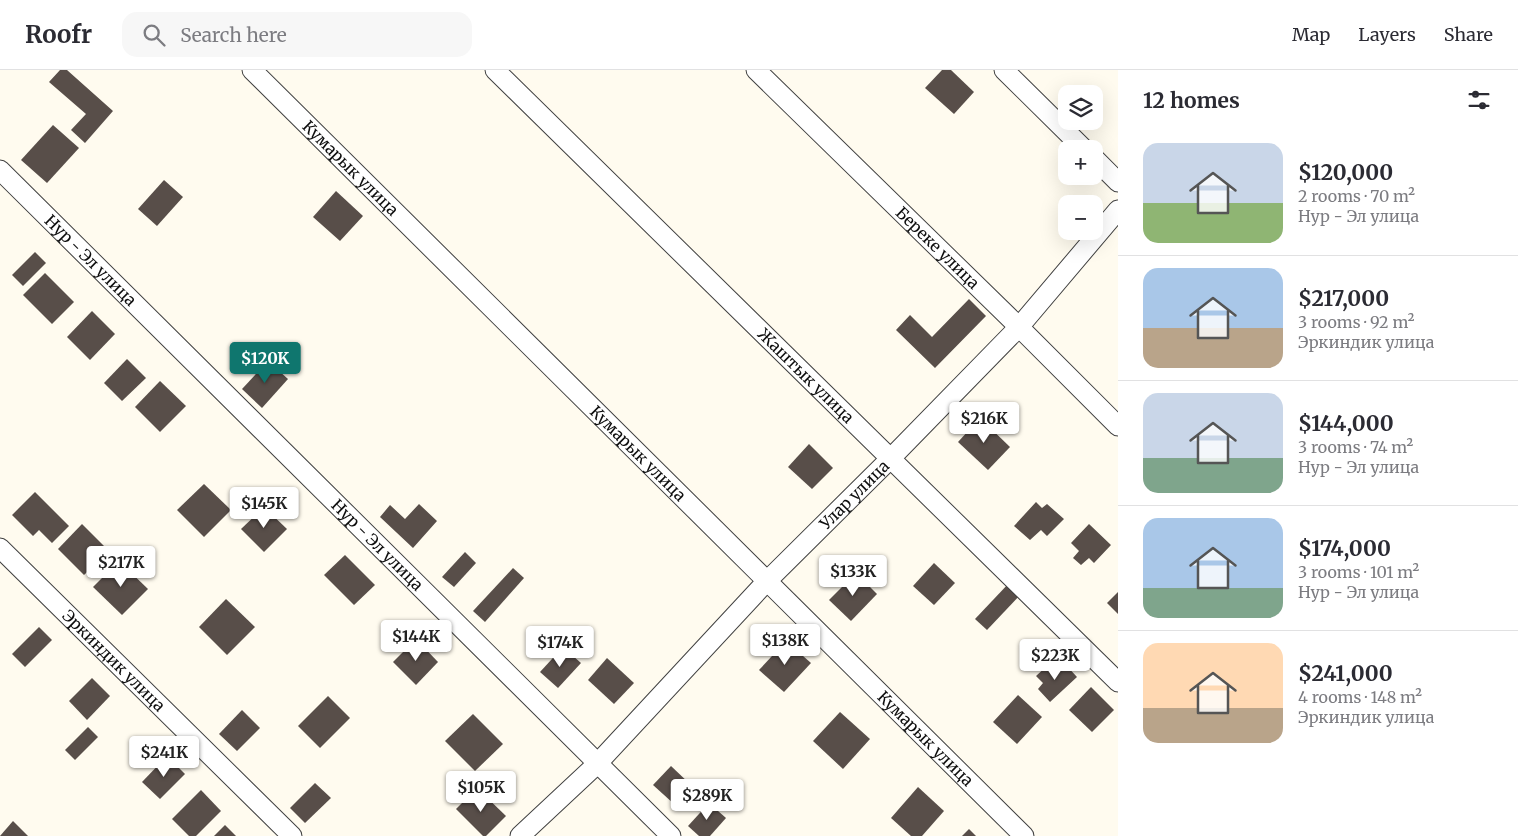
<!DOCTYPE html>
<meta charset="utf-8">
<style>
:root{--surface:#fff;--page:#f7f7f7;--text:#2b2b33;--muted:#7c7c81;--line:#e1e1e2;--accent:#0f766e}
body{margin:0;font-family:Merriweather,serif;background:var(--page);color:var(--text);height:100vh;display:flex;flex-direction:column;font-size:19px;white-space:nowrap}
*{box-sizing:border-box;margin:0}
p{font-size:16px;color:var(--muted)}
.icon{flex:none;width:28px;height:28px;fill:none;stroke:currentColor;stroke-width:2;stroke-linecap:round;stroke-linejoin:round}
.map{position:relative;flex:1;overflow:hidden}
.sheet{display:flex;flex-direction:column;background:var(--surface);width:400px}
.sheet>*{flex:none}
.buttons{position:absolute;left:1058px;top:15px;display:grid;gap:10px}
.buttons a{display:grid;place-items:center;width:45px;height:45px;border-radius:10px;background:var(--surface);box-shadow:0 5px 20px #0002;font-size:25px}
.price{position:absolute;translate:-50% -42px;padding:0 11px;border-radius:5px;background:#fff;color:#222;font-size:16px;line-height:32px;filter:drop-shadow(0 1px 2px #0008)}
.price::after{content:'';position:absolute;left:50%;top:30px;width:15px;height:11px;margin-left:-8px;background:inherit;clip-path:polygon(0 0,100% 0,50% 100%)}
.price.active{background:var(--accent);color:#fff}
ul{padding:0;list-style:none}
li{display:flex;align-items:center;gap:15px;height:125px;padding:0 25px}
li+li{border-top:1px solid var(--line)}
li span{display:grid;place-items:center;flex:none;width:140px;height:100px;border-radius:15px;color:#555}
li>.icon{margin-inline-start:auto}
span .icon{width:60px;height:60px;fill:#fffc;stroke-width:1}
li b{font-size:21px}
h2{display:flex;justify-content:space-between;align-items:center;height:60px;padding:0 25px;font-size:21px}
header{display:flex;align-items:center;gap:30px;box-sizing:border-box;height:70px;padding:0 25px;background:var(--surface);border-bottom:1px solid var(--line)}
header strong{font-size:24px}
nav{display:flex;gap:28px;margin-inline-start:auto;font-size:18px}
.search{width:350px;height:45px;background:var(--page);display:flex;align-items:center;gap:12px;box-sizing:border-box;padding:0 18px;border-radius:15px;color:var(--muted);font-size:19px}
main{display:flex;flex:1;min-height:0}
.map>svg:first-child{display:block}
.building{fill:#584e49}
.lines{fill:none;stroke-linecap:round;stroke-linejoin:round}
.street-casing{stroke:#414141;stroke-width:21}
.street{stroke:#fff;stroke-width:19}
.labels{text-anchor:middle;stroke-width:5;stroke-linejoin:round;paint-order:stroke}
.street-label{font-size:16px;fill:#0e0e0e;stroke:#fff}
</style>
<header>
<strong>Roofr</strong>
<div class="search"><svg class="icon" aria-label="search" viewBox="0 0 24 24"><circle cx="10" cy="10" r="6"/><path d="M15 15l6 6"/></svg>Search here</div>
<nav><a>Map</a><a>Layers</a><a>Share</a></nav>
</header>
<main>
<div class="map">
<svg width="1118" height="766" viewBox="0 0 1118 766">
<rect width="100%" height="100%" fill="#fffbef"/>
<g class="building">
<polygon points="60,0 67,0 113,41 85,73 71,60 86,44 49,12"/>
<polygon points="942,0 951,0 974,22 954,44 925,18"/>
<polygon points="53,55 79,78 47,113 21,90"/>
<polygon points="164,110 183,127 157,156 138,139"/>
<polygon points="336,121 363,146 340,171 313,147"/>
<polygon points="35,182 46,193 23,216 12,205"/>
<polygon points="45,203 74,232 52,254 23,225"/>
<polygon points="969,229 986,246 935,298 896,260 910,245 932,267"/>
<polygon points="92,241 115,264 90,290 67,267"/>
<polygon points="127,289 146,308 122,331 104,313"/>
<polygon points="268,291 288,309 262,338 242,319"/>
<polygon points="160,311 186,336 160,362 135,337"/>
<polygon points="980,348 1010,377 988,400 958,372"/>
<polygon points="809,374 833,398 812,419 788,397"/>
<polygon points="204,414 231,440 204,467 177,440"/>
<polygon points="35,422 69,456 52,473 39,460 33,466 12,445"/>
<polygon points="1036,432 1042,438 1047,434 1064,449 1047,466 1041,460 1030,470 1014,456"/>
<polygon points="419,434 437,451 413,478 380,447 390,435 405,449"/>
<polygon points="264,437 287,459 264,482 241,459"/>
<polygon points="82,454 109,481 84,505 58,479"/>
<polygon points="1089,454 1111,475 1094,493 1089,488 1081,495 1073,488 1079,481 1071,473"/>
<polygon points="465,482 476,493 454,517 442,507"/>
<polygon points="345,485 375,515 354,535 324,505"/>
<polygon points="119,491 148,519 122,545 93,517"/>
<polygon points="934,493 955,513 934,535 913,516"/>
<polygon points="513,498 524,508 485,552 473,541"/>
<polygon points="856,503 877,524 851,551 829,530"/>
<polygon points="1010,512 1022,523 987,560 975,549"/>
<polygon points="1118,522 1118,544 1107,533"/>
<polygon points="226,529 255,557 227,585 199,557"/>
<polygon points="39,557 52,570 25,597 12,584"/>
<polygon points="416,569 438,592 416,615 393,592"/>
<polygon points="786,571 811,593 784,622 759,600"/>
<polygon points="563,577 581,593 558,618 540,602"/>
<polygon points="607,588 634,613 614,634 588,610"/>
<polygon points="1065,594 1077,607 1050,632 1038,619 1043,613 1036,606 1048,595 1056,603"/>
<polygon points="92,608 110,626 87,650 69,631"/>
<polygon points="1091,617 1114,640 1092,662 1069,640"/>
<polygon points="1018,625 1042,647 1017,674 993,652"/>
<polygon points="328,626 350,648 320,678 298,656"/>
<polygon points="242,640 260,658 237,681 219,664"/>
<polygon points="840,642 870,669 843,699 813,671"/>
<polygon points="473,644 503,674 475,701 445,671"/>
<polygon points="88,657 98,667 75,690 65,680"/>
<polygon points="167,686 185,704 160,729 142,712"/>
<polygon points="671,696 691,715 674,734 653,715"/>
<polygon points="315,713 331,728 305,753 290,738"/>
<polygon points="918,717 944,741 922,766 911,766 891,748"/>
<polygon points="477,718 506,746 486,766 483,766 456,739"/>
<polygon points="201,720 221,741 196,766 189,766 172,749"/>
<polygon points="709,733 726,748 710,766 699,766 688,756"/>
<polygon points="13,751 28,766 0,766"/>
<polygon points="225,755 236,766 214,766"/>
<polygon points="969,759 976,766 962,766"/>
</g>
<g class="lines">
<g class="street-casing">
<g id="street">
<path id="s1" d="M252 0 1024 766"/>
<path id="s2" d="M495 0 1118 612"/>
<path id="s3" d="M756 0 1019 257 1118 356"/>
<polyline points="1004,0 1084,79"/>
<polyline points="1094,88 1118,112"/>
<path id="s4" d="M0 100 671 766"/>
<path id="s5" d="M0 478 292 766"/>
<path id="s6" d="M520 766 597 694 767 511 891 388 1019 257 1118 140"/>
</g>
</g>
<use href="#street" class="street"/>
</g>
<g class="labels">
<g class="street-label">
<text dy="6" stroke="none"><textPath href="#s1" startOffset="139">Кумарык улица</textPath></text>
<text dy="6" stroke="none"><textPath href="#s3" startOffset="254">Береке улица</textPath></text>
<text dy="6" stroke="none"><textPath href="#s4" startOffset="128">Нур - Эл улица</textPath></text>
<text dy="6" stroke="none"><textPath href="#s2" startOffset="436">Жаштык улица</textPath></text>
<text dy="6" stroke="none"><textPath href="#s1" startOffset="544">Кумарык улица</textPath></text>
<text dy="6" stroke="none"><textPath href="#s6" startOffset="478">Улар улица</textPath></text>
<text dy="6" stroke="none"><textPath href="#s4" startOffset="532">Нур - Эл улица</textPath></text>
<text dy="6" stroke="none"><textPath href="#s5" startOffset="160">Эркиндик улица</textPath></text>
<text dy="6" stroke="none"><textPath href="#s1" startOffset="949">Кумарык улица</textPath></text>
</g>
</g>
</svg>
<div class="buttons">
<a><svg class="icon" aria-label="layers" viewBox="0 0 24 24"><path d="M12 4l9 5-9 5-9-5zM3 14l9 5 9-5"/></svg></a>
<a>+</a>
<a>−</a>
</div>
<b class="price active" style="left:265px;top:314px">$120K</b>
<b class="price" style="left:984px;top:374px">$216K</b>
<b class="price" style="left:264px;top:459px">$145K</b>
<b class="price" style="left:121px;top:518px">$217K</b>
<b class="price" style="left:853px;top:527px">$133K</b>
<b class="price" style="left:416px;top:592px">$144K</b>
<b class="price" style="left:785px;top:596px">$138K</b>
<b class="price" style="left:560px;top:598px">$174K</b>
<b class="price" style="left:1055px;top:611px">$223K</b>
<b class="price" style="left:164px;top:708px">$241K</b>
<b class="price" style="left:481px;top:743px">$105K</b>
<b class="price" style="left:707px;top:751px">$289K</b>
</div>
<section class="sheet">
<h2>12 homes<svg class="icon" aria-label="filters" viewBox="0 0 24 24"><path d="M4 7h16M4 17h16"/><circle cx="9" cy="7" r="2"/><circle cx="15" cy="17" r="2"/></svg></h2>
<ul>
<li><span style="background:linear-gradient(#c9d6e8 60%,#8fb573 0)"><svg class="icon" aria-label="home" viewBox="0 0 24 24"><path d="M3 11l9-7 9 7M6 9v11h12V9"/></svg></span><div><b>$120,000</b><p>2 rooms · 70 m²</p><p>Нур - Эл улица</p></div></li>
<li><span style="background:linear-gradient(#a9c7e8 60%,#b9a48a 0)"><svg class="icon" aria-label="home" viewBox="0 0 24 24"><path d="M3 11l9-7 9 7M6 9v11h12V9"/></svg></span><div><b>$217,000</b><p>3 rooms · 92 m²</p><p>Эркиндик улица</p></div></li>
<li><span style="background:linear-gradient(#c9d6e8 65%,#7fa58c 0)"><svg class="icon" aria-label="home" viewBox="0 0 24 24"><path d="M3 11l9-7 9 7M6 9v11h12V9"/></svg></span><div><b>$144,000</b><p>3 rooms · 74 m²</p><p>Нур - Эл улица</p></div></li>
<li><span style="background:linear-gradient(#a9c7e8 70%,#7fa58c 0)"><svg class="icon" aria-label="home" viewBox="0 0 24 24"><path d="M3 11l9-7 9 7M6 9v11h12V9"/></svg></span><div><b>$174,000</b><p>3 rooms · 101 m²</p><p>Нур - Эл улица</p></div></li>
<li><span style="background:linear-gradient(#ffd9b3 65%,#b9a48a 0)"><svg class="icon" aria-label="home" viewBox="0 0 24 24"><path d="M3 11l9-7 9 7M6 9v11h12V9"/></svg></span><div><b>$241,000</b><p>4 rooms · 148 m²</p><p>Эркиндик улица</p></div></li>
</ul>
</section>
</main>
